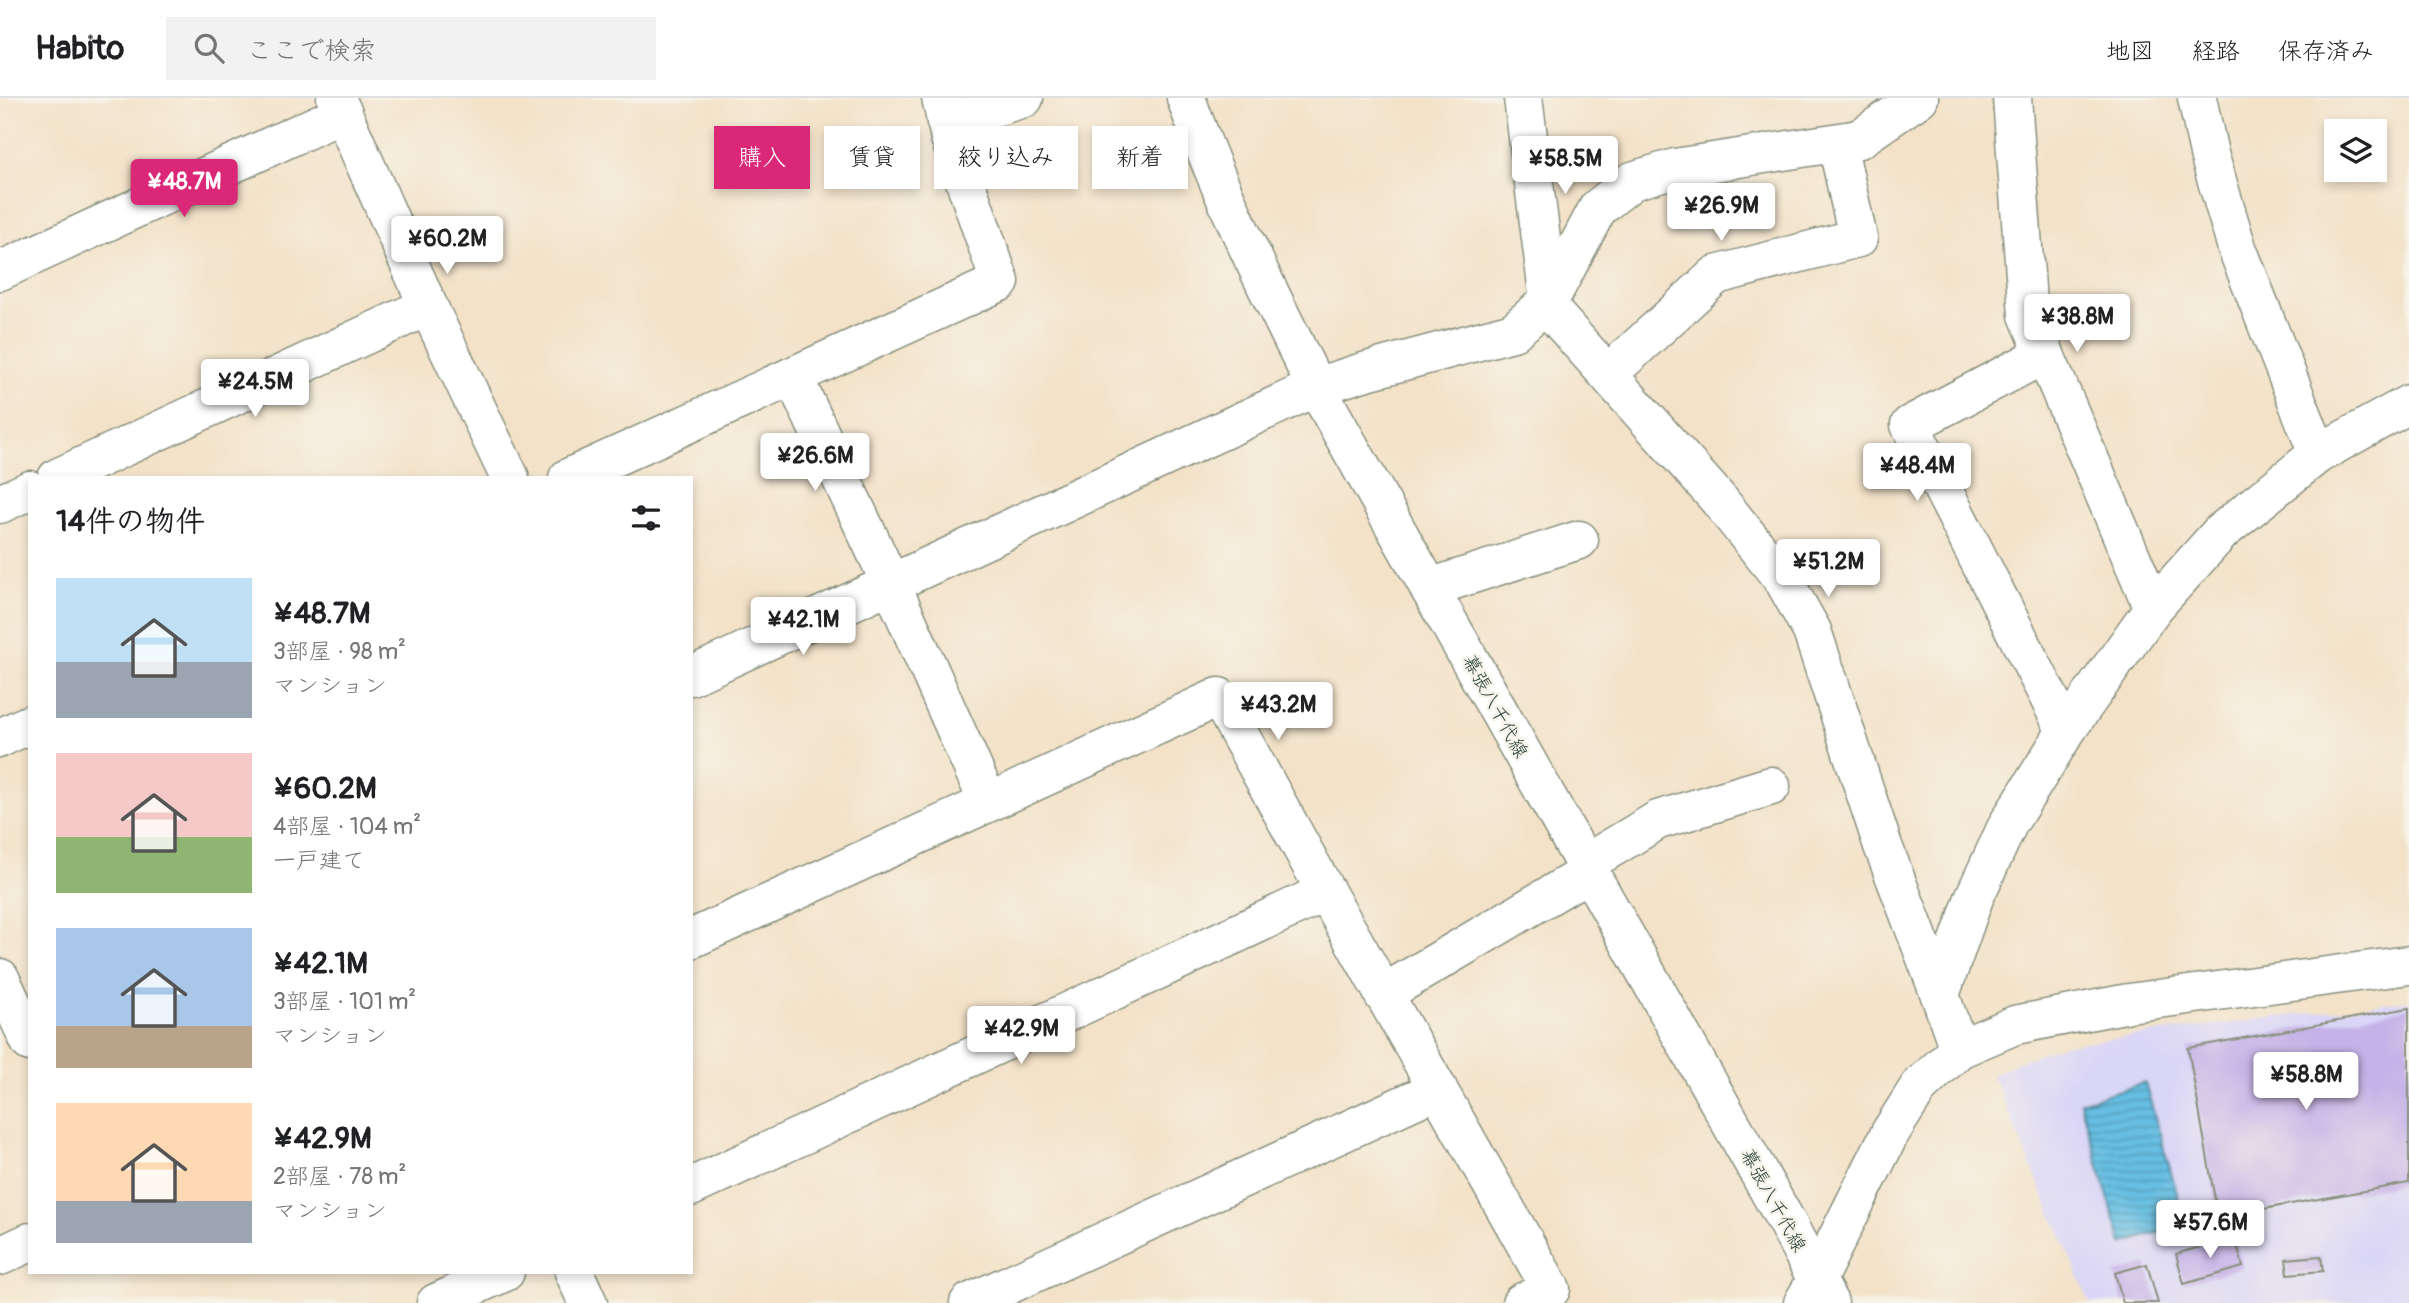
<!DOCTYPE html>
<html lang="ja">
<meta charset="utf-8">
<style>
:root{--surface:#fff;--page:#f2f2f2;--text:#202124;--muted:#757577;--line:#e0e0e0;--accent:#db2777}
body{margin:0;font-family:Pangolin,"Klee One",sans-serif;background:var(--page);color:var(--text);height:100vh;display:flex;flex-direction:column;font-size:26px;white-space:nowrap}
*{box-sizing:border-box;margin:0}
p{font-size:23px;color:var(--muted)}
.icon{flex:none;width:38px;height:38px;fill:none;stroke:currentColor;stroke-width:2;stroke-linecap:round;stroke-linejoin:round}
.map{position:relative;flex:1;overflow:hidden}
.side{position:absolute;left:28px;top:378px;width:665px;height:798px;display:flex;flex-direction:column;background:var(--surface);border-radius:0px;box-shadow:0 4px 10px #0003}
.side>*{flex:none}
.top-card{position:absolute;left:714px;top:28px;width:665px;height:63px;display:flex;gap:14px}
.buttons{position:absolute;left:2324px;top:21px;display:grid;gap:14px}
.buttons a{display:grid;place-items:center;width:63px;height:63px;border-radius:0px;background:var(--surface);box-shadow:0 4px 10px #0003;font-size:35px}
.price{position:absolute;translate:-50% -60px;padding:0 16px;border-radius:7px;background:#fff;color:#222;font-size:23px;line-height:46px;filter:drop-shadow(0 2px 4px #0008)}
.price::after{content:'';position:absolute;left:50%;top:42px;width:21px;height:16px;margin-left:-10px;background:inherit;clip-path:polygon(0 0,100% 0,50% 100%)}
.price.current{background:var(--accent);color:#fff}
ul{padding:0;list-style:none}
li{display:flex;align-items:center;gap:21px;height:175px;padding:0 28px}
li span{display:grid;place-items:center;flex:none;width:196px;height:140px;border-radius:0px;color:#555}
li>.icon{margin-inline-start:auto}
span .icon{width:84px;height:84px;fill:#fffc;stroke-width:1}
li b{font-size:30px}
h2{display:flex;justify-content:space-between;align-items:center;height:84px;padding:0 28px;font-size:30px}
.pill{padding:0 24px;border-radius:0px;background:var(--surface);box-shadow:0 4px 10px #0003;font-size:24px;line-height:63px}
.pill.current{background:var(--accent);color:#fff}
header{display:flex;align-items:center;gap:42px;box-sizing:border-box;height:98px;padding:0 35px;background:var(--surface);border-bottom:2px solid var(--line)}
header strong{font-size:33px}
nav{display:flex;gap:38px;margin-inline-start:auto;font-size:24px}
.search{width:490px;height:63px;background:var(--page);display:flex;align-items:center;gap:18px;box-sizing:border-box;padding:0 24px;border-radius:0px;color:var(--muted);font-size:26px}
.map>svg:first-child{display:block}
.built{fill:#dad6f7}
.water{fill:url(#water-rules);stroke:#427e8c;stroke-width:2}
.building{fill:#c6b2e8}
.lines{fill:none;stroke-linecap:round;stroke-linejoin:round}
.minor-casing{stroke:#89907e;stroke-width:41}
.major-casing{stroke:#89907e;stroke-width:41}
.minor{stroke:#fff;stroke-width:38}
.major{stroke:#fff;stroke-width:38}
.labels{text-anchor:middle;stroke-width:5;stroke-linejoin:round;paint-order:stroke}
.street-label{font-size:19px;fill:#1f3d34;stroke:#f7f3e8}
</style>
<header>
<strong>Habito</strong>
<div class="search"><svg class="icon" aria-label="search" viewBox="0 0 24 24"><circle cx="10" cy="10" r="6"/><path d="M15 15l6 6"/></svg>ここで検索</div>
<nav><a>地図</a><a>経路</a><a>保存済み</a></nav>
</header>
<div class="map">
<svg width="2409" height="1205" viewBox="0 0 2409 1205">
<defs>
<pattern id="water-rules" width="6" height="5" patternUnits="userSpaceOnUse" patternTransform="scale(1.75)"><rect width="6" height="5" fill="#66bfe3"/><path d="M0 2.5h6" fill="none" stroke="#539cb9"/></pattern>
</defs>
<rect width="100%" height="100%" fill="#f7f3e8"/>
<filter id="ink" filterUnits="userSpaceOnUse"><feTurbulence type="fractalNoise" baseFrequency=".0143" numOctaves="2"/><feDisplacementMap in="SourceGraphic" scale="14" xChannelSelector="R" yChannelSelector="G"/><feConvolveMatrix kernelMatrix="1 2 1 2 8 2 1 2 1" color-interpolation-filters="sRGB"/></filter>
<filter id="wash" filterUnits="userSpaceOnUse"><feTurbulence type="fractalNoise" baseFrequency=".00686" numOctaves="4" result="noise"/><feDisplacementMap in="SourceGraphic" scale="28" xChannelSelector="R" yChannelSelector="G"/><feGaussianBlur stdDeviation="1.57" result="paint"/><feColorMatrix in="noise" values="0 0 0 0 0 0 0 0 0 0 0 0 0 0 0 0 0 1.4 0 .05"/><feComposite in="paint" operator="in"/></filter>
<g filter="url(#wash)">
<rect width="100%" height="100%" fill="#f3e2c8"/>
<polygon class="built" points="2409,902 2409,1205 2090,1205 1992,977 2018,964 2063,947"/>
<polygon class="water" points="2145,985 2186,1126 2122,1146 2080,1004"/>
<g id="blocks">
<g class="building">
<polygon points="2409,910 2409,1085 2218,1119 2188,950"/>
<polygon points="2235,1139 2243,1169 2184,1186 2176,1156"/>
<polygon points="2321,1158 2323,1173 2288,1176 2286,1161"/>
<polygon points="2147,1166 2158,1205 2123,1205 2115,1175"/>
</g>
</g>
</g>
<g filter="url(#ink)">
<use href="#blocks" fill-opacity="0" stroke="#89907e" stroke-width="2"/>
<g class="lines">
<g class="minor-casing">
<g id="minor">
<polyline points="336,0 428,208 510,380"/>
<polyline points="1523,0 1549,203"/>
<polyline points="2012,0 2028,217 2153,510"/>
<polyline points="2197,0 2209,56 2237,150 2318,356"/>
<polyline points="946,24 1024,0"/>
<polyline points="0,173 343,15"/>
<polyline points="1545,206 1719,402 1784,483 1812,533 1883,748 1940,897"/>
<polyline points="2045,256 1910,327 2066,633"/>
<polyline points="1608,276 1716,177 1858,140 1837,45"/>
<polyline points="793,278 891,486 988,704"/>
<polyline points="57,380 428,208"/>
<polyline points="568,380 1000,184 950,40 941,0"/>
<polyline points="0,406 30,392"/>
<polyline points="1429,490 1579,442"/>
<polyline points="691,578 1316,289 1363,274 1513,234 1549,203 1598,110 1632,83 1675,70 1859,41 1919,0"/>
<polyline points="0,640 30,626"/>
<polyline points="1585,766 1658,722 1771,688"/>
<polyline points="691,841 1219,599 1326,794 1551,1191 1521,1205"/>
<polyline points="0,880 30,944"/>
<polyline points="1383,896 1589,774"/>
<polyline points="1959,951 1940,897 1974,800 2008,726 2066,633 2153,510 2221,434 2318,356 2409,306"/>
<polyline points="691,1089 1326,794"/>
<polyline points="0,1158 30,1144"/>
<polyline points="574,1174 588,1205"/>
<polyline points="436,1205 505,1174"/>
<polyline points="969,1205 1438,991"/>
<polyline points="1803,1205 1817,1181 1890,1035 1919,989 1959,951 2015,927 2129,905 2409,867"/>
</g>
</g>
<g class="major-casing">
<path id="major" d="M1186 0C1221 100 1269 194 1316 289L1786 1123 1829 1205"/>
</g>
<use href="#minor" class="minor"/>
<use href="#major" class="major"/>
</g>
</g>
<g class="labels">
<g class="street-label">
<text transform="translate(1496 608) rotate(61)" y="7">幕張八千代線</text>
<text transform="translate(1774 1102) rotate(61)" y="7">幕張八千代線</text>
</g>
</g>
</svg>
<div class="buttons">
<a><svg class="icon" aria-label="layers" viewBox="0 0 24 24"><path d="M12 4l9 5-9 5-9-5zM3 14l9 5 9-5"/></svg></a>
</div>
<b class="price" style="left:1565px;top:98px">¥58.5M</b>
<b class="price current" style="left:184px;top:121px">¥48.7M</b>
<b class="price" style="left:1721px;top:145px">¥26.9M</b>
<b class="price" style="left:447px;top:178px">¥60.2M</b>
<b class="price" style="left:2077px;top:256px">¥38.8M</b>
<b class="price" style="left:255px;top:321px">¥24.5M</b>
<b class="price" style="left:815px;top:395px">¥26.6M</b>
<b class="price" style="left:1917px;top:405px">¥48.4M</b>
<b class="price" style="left:1828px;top:501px">¥51.2M</b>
<b class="price" style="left:803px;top:559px">¥42.1M</b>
<b class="price" style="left:1278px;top:644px">¥43.2M</b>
<b class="price" style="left:1021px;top:968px">¥42.9M</b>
<b class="price" style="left:2306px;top:1014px">¥58.8M</b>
<b class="price" style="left:2210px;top:1162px">¥57.6M</b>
<div class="top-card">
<a class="pill current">購入</a>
<a class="pill">賃貸</a>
<a class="pill">絞り込み</a>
<a class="pill">新着</a>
</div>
<section class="side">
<h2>14件の物件<svg class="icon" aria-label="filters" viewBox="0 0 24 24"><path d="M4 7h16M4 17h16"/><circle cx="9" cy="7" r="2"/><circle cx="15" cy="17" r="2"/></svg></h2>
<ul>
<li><span style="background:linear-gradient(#bfe0f5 60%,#9aa5b1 0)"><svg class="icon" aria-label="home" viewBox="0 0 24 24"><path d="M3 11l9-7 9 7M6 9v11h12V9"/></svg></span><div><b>¥48.7M</b><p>3部屋 · 98 m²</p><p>マンション</p></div></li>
<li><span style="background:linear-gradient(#f6c9c9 60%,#8fb573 0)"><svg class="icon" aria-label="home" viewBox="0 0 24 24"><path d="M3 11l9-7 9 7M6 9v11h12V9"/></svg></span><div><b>¥60.2M</b><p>4部屋 · 104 m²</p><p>一戸建て</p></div></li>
<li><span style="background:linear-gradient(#a9c7e8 70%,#b9a48a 0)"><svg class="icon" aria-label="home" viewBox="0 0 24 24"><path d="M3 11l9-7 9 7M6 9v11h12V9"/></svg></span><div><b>¥42.1M</b><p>3部屋 · 101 m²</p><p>マンション</p></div></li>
<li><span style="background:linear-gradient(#ffd9b3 70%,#9aa5b1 0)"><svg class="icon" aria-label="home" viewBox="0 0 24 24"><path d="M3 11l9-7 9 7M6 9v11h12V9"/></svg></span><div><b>¥42.9M</b><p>2部屋 · 78 m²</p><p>マンション</p></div></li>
</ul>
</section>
</div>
